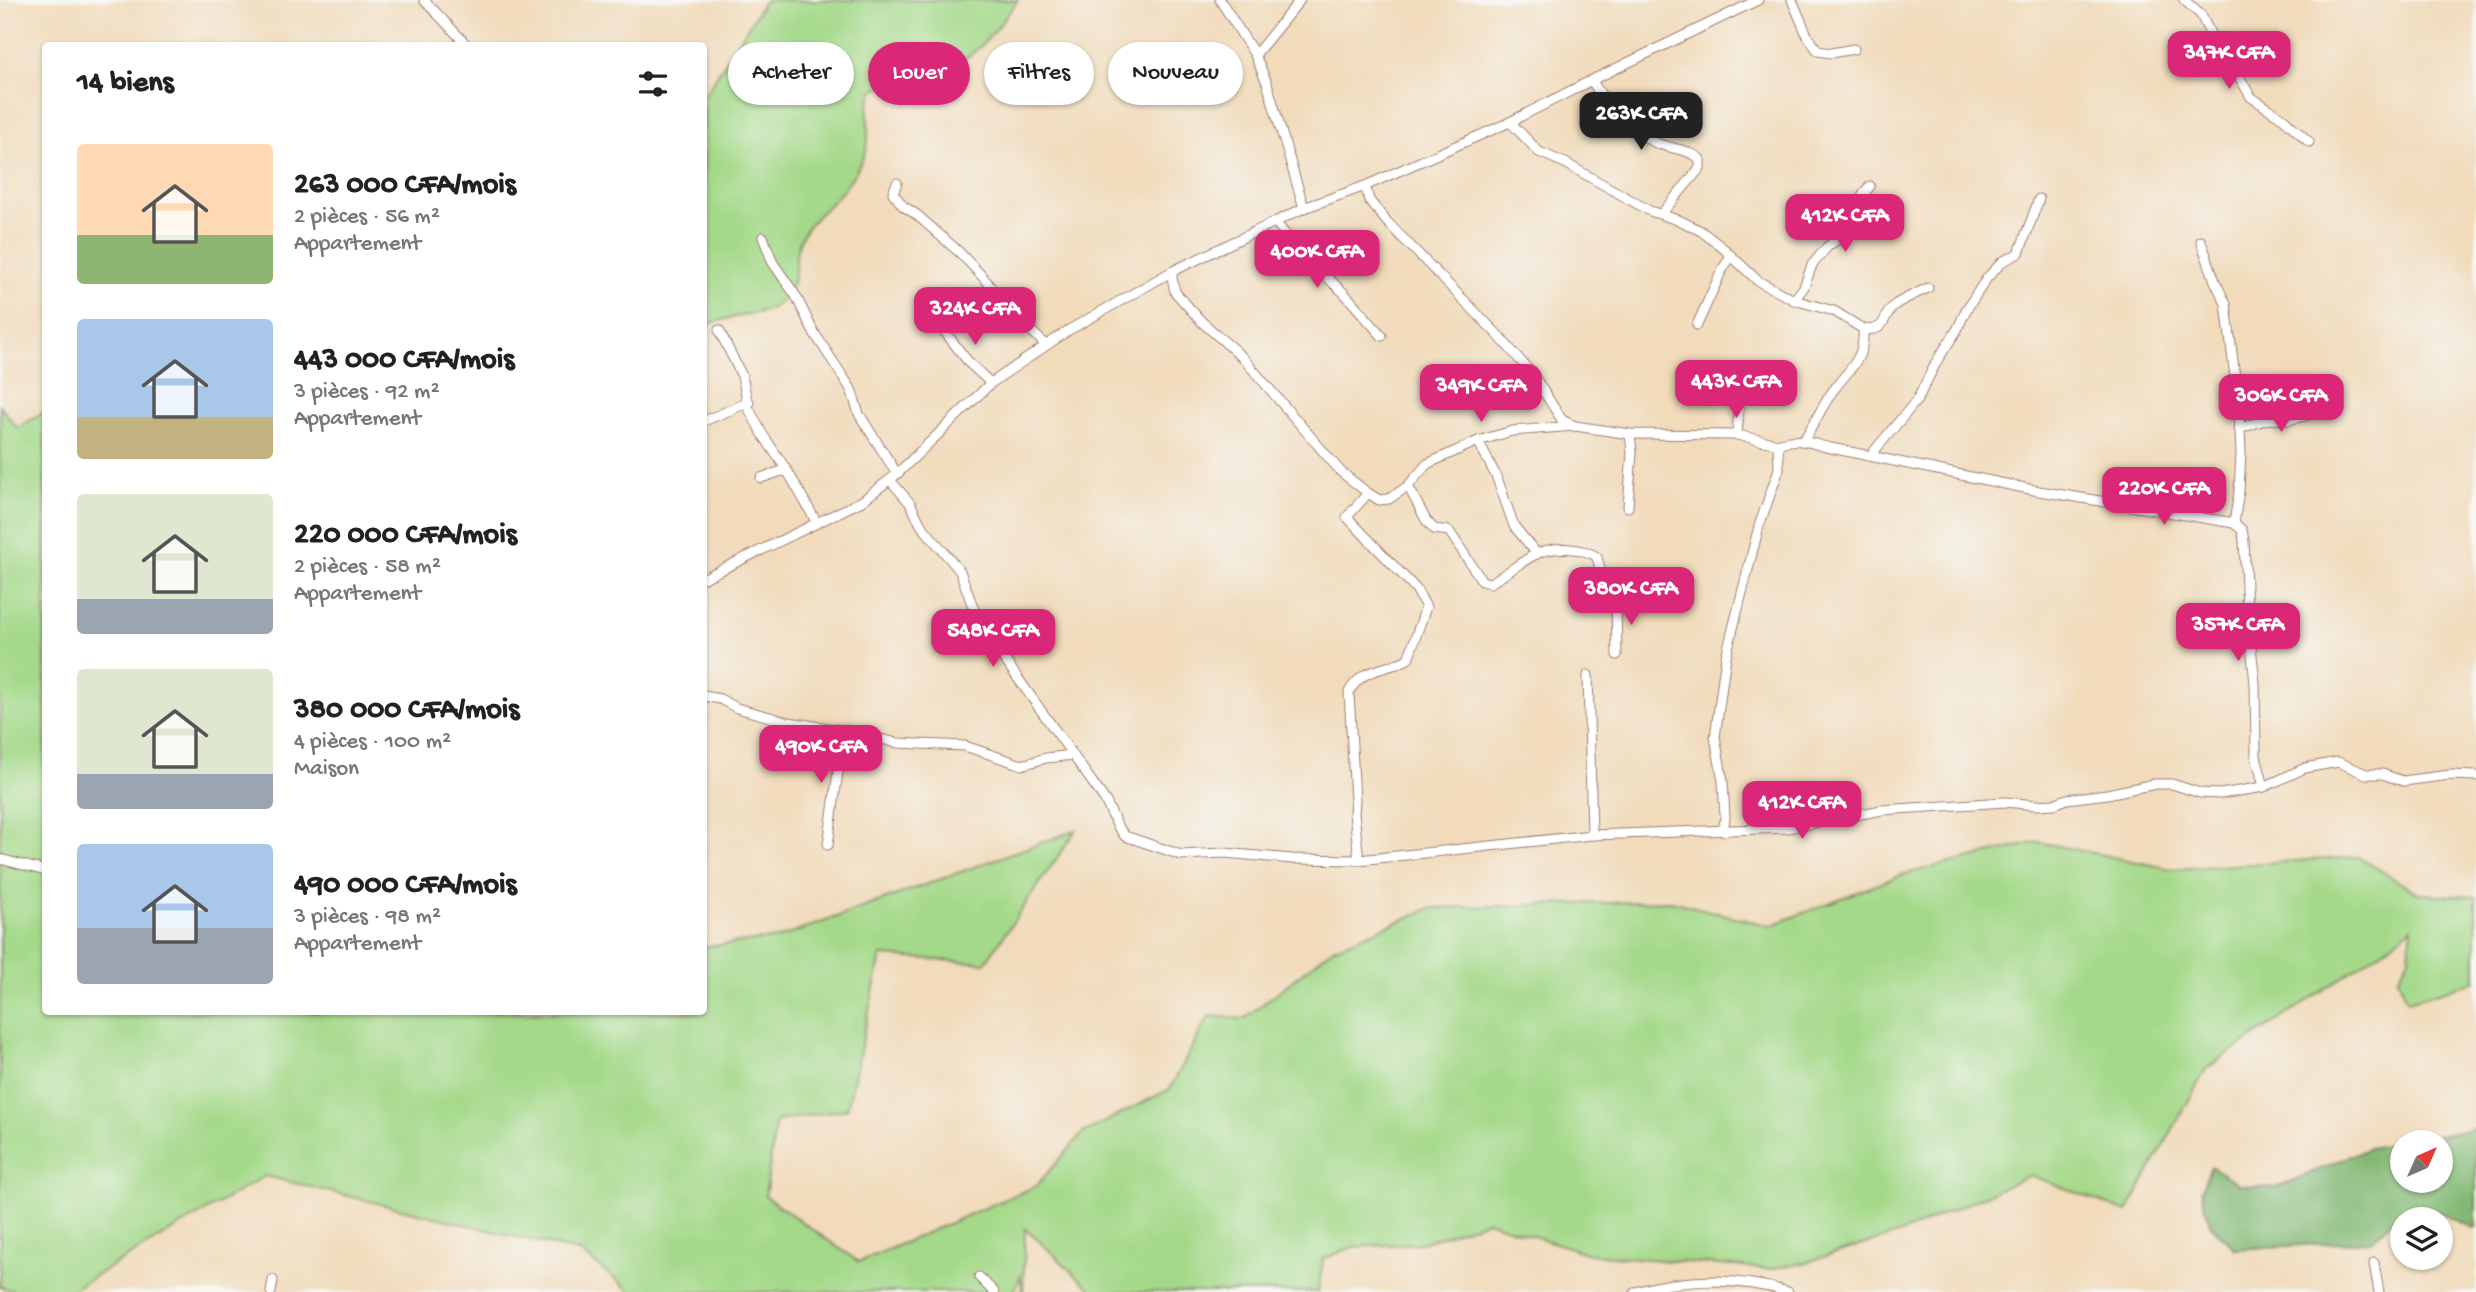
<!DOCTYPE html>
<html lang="fr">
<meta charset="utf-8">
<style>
:root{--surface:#fff;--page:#f6f6f6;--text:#222;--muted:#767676;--accent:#db2777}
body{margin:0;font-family:"Gochi Hand",sans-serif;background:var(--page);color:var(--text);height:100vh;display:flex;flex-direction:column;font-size:26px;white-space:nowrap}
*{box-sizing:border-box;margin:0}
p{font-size:23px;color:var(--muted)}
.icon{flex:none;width:38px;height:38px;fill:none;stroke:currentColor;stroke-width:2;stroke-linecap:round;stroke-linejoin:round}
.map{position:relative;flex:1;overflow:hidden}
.side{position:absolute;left:42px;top:42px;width:665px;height:973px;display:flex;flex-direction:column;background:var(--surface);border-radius:7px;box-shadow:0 2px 5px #0004}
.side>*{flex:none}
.banner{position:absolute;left:728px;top:42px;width:665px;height:63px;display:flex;gap:14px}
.needle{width:46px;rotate:45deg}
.buttons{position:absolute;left:2390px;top:1130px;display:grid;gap:14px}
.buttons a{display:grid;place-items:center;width:63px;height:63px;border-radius:50%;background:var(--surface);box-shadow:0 2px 5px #0004;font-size:35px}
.price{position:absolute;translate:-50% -60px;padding:0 16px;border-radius:14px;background:var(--accent);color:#fff;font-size:23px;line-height:46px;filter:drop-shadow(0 2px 4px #0008)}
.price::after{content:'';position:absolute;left:50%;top:42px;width:21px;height:16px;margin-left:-10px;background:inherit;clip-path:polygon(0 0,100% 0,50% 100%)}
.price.current{background:#222;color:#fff}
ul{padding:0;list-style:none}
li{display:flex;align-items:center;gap:21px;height:175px;padding:0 35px}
li span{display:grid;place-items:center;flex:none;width:196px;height:140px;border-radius:7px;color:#555}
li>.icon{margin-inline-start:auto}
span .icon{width:84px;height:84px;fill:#fffc;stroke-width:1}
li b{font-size:30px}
h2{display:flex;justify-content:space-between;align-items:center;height:84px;padding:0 35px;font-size:30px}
.chip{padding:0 24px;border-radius:32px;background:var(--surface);box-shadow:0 2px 5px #0004;font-size:24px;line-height:63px}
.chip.current{background:var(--accent);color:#fff}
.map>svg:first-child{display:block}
.green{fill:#a4d989;stroke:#777c5a;stroke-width:2}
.forest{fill:#83b975;stroke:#666c50;stroke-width:2;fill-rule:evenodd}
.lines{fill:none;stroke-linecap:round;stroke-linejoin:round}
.minor-casing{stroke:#9e7d73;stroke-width:11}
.minor{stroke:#fff;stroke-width:9}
</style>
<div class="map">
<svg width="2476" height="1292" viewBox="0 0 2476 1292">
<rect width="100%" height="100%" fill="#f6f6f2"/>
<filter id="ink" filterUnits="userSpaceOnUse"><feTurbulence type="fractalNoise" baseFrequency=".0143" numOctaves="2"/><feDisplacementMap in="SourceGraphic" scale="14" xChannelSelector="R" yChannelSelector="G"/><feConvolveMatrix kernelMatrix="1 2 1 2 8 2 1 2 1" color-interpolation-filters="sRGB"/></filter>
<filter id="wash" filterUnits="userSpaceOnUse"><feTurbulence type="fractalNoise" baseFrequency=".00686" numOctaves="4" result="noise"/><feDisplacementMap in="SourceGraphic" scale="28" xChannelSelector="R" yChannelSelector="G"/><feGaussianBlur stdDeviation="1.57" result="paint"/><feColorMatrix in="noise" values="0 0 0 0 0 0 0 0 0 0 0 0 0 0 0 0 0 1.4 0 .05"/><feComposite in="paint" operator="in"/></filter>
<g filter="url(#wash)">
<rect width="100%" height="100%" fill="#f1dbbb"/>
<g class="green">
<path d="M765 0H1018C993 35 973 62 930 76 909 83 895 79 873 91 871 97 868 104 868 111 867 123 870 137 866 149 861 166 847 186 835 199 824 210 811 220 803 234 787 262 807 282 775 306 764 315 722 316 704 326V96Z"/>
<polygon points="0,406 17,428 45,412 46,1012 704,1012 704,947 779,938 1076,830 985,963 881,956 847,1109 776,1121 765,1196 859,1262 1036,1186 1083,1133 1170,1089 1209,1016 1244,1019 1333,948 1431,908 1671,901 1770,926 1901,875 2038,842 2172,869 2358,857 2419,894 2476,897 2476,981 2408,1001 2398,979 2409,957 2412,927 2384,949 2206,1069 2127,1212 2030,1175 1904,1232 1804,1263 1768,1269 1589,1254 1487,1221 1422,1243 1353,1247 1323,1259 1318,1292 1094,1292 1025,1228 1023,1292 1020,1276 1014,1292 632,1292 580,1252 265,1176 68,1292 17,1292 0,1287"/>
</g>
<path class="forest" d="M2476 1129V1229L2427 1207 2395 1218 2371 1241 2235 1249 2210 1224 2201 1190 2211 1166 2239 1185 2275 1188 2370 1148ZM2403 1143H2441V1181H2403Z"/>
</g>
<g filter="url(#ink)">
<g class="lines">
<g class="minor-casing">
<g id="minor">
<polyline points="424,0 468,46"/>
<polyline points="1220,0 1255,55 1267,83 1304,208"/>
<polyline points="1792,0 1807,35 1818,51 1831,53 1854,49"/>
<polyline points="2184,0 2201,15 2216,46 2231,63 2251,97 2284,119 2309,142"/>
<polyline points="1255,55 1300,0"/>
<path d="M1592 80C1599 97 1637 134 1654 142 1668 149 1687 148 1700 159V168L1662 213"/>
<path d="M1510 122 1539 152 1565 163 1650 211 1681 221 1701 231 1723 248 1758 281 1794 300 1834 311 1863 329C1865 361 1849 368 1832 392 1822 407 1814 424 1804 440"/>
<polyline points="897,183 893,193 903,206 917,215 959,252 983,277 1004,305 1046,345"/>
<polyline points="1365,186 1369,200 1387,222 1498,335 1533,375 1562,420 1575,426 1630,434 1737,435 1778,444 1779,469 1759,526 1726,656 1715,737 1723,781 1725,818 1723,831"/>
<polyline points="1276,223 1300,252 1345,294 1382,336"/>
<polyline points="763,237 773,263 796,296 813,331 851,389 859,414 897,474"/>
<path d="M1171 272 1175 292 1202 322 1242 357 1341 472 1368 493 1347 517 1416 589 1426 607 1408 659C1383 672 1364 666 1349 692L1355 800 1354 813 1359 860"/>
<polyline points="1794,300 1804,287 1812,265 1827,247 1846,233 1863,195 1870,186"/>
<polyline points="1697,325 1722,270 1731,256"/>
<polyline points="941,327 970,364 991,383"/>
<path d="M1863 329C1889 333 1881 314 1896 304 1906 298 1917 293 1928 288"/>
<polyline points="719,330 742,376 749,409 763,435 788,472 817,523"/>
<polyline points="704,421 749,402"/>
<polyline points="2239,429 2267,419 2289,420 2317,413"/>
<polyline points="1737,435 1739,407 1747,379"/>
<polyline points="1478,441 1497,478 1514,526 1537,554"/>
<path d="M1778 444C1795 437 1810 442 1826 447L2039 491 2234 523 2239 491 2241 452 2239 410 2226 304 2215 281 2201 241"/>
<polyline points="1870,456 1917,400 1938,359 1957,330 1966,310 1987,278 2002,262 2019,253 2039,199"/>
<polyline points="761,478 782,471 788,472"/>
<polyline points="890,480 910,503 921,525 960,571 977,618 992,642 1105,800 1118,827 1125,836 1181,855 1225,853 1292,859 1359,860 1592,835 1788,828 1882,810 2005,802 2036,805 2054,804 2067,799 2107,794 2155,784 2172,784 2200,793 2220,794 2264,787 2305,768 2338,762 2366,774 2382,774 2403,781 2450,775 2476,776"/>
<polyline points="1408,486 1427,464 1478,441 1512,431 1574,426"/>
<path d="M1368 493 1379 500 1389 499 1408 486 1426 520 1434 529 1449 531 1482 581 1490 583C1505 575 1523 560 1538 553 1555 546 1582 547 1597 557L1605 589 1612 600 1656 595 1668 598"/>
<polyline points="1628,507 1632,452 1630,434"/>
<polyline points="2234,523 2242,530 2244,541 2247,610 2255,683 2256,756 2264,787"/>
<polyline points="704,578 862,501 897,474 991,383 1069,330 1171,272 1304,208 1365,186 1510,122 1592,80 1758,0"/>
<polyline points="1616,600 1617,655"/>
<polyline points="1588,675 1592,835"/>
<polyline points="704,696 720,699 737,708 788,722 848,731 897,743 965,746 1022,765 1046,758 1073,755"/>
<polyline points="828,845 838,772 848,731"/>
<polyline points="0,859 46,871"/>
<polyline points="2374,1263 2379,1292"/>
<polyline points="979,1277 994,1292"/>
<polyline points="271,1292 273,1280"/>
<path d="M1635 1292C1683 1278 1739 1277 1788 1292"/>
</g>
</g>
<use href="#minor" class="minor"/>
</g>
</g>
</svg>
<div class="buttons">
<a><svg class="needle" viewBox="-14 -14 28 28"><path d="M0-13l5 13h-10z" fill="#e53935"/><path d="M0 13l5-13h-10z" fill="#767676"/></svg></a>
<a><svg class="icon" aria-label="layers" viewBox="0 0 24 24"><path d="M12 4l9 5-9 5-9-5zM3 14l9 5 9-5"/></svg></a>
</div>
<b class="price" style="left:2229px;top:91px">347K CFA</b>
<b class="price current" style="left:1641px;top:152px">263K CFA</b>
<b class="price" style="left:1845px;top:254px">412K CFA</b>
<b class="price" style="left:1317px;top:290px">400K CFA</b>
<b class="price" style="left:975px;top:347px">324K CFA</b>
<b class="price" style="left:1736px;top:420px">443K CFA</b>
<b class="price" style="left:1481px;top:424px">349K CFA</b>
<b class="price" style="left:2281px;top:434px">306K CFA</b>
<b class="price" style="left:2164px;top:527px">220K CFA</b>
<b class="price" style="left:1631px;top:627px">380K CFA</b>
<b class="price" style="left:2238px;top:663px">357K CFA</b>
<b class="price" style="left:993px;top:669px">548K CFA</b>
<b class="price" style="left:821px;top:785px">490K CFA</b>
<b class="price" style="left:1802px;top:841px">412K CFA</b>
<div class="banner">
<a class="chip">Acheter</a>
<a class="chip current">Louer</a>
<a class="chip">Filtres</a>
<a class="chip">Nouveau</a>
</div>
<section class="side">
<h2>14 biens<svg class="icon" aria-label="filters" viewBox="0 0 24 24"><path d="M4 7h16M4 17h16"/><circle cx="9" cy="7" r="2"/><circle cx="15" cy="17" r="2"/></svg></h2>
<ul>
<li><span style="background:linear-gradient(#ffd9b3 65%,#8fb573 0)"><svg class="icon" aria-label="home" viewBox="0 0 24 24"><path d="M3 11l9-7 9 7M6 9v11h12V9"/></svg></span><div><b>263 000 CFA/mois</b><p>2 pièces · 56 m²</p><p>Appartement</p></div></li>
<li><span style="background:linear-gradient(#a9c7e8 70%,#c2b280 0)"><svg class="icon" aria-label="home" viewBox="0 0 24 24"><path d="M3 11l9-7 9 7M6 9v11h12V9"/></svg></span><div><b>443 000 CFA/mois</b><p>3 pièces · 92 m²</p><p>Appartement</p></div></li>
<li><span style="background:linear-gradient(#dfe7d0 75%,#9aa5b1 0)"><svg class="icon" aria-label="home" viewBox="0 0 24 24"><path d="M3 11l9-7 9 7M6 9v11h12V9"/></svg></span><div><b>220 000 CFA/mois</b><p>2 pièces · 58 m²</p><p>Appartement</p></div></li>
<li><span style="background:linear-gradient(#dfe7d0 75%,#9aa5b1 0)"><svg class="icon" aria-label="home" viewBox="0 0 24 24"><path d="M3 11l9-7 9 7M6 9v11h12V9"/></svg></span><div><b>380 000 CFA/mois</b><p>4 pièces · 100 m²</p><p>Maison</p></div></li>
<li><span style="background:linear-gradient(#a9c7e8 60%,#9aa5b1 0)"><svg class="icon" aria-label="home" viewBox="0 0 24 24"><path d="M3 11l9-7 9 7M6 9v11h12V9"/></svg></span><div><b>490 000 CFA/mois</b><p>3 pièces · 98 m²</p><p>Appartement</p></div></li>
</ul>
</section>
</div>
